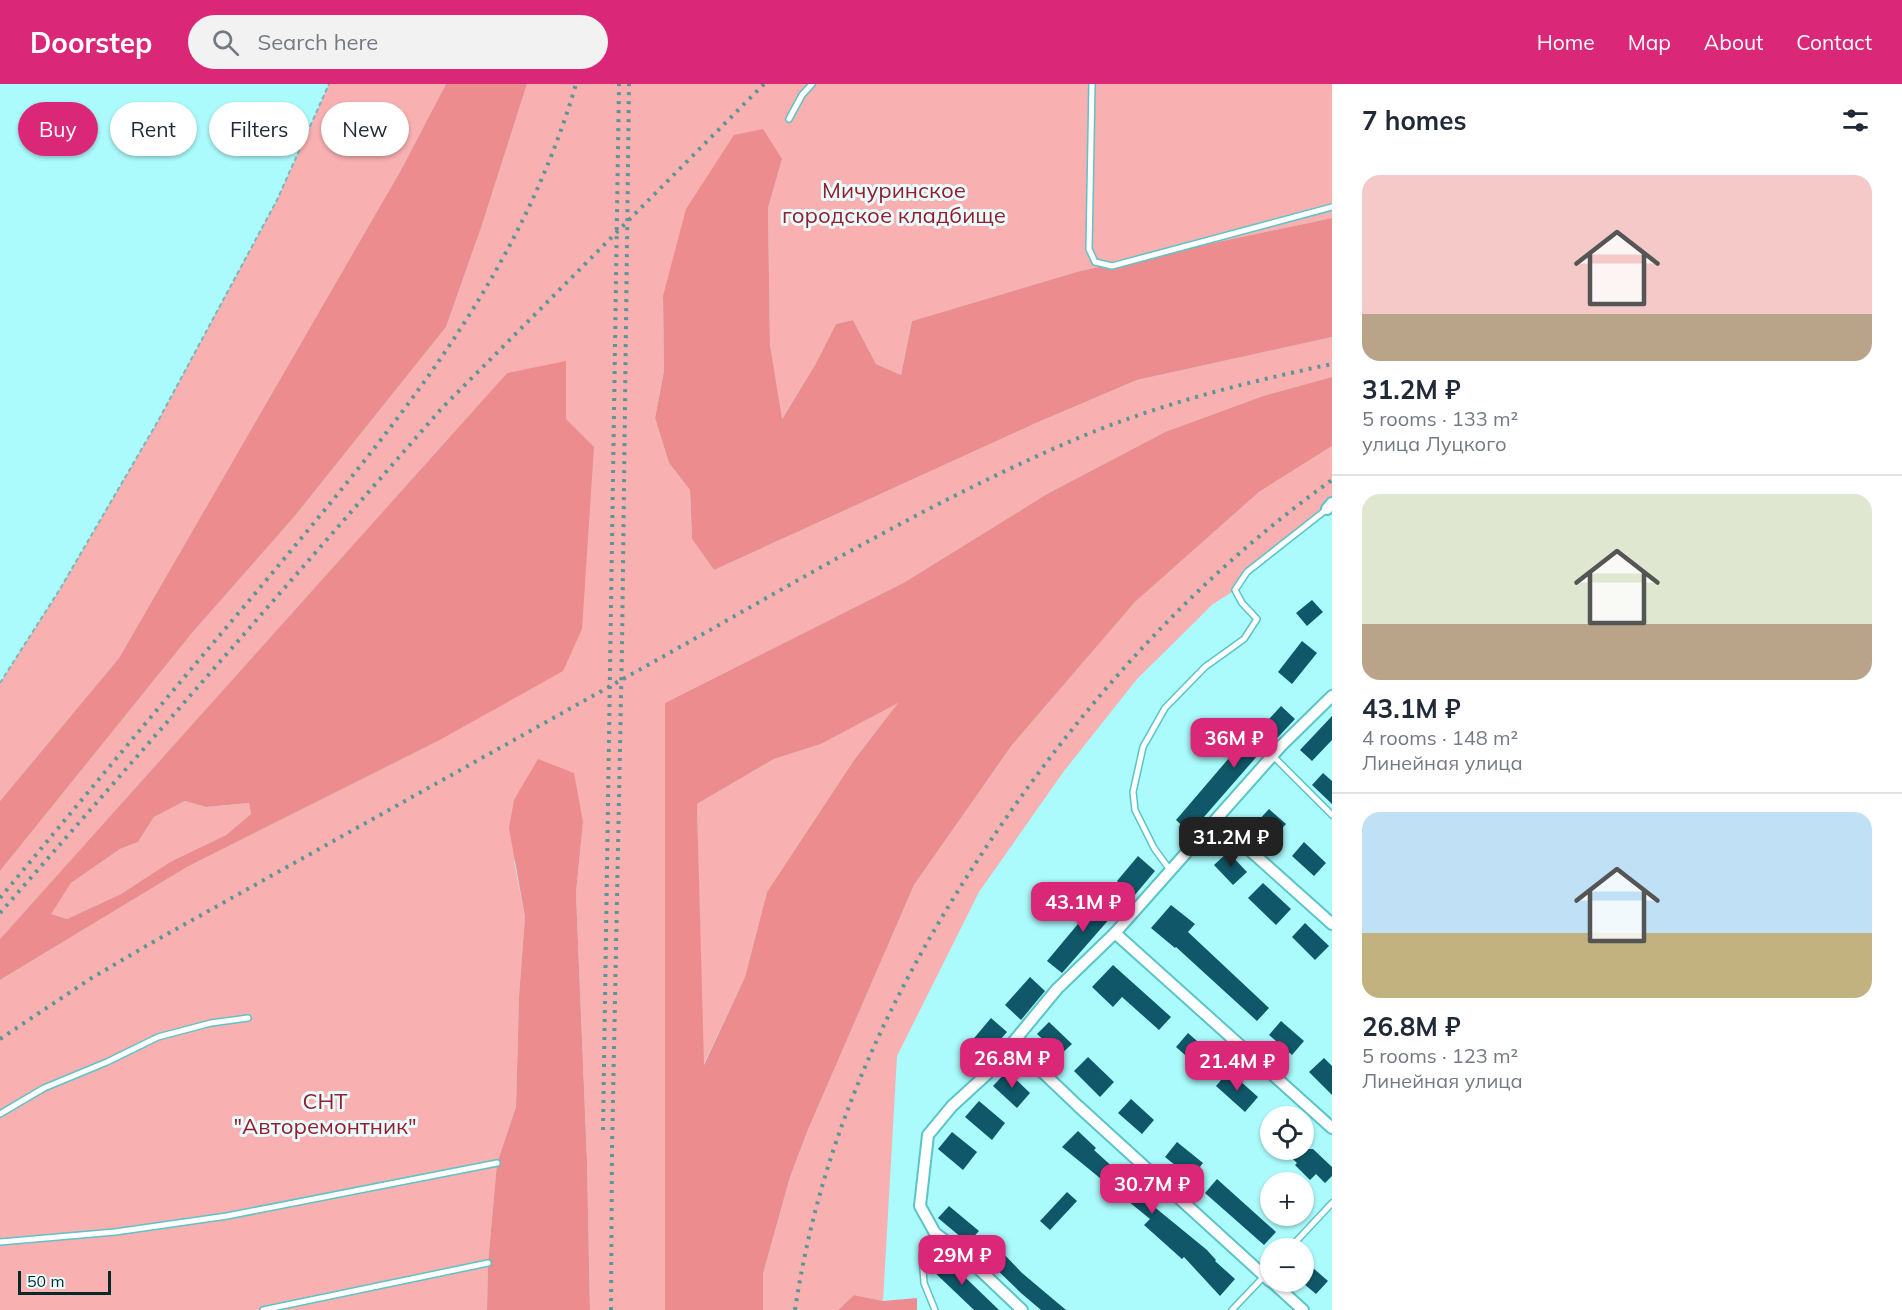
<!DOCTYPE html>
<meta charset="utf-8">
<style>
:root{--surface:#fff;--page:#f2f2f3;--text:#1f2937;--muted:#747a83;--line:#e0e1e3;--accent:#db2777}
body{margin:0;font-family:Mulish,sans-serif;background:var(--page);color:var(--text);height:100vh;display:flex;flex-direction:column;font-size:22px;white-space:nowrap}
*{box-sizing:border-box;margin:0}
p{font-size:20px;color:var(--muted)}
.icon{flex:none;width:33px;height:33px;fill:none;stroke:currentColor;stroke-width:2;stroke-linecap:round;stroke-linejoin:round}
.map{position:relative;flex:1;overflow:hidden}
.drawer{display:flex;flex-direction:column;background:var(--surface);width:570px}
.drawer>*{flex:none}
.hud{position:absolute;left:18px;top:18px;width:570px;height:54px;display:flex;gap:12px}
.controls{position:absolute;left:1260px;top:1022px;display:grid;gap:12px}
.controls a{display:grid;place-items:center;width:54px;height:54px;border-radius:50%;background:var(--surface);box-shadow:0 2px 4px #0004;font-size:30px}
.scale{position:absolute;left:18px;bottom:15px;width:93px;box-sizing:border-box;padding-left:6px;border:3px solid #06292a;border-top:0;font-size:16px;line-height:21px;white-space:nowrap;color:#06292a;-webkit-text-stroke:4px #e9fbfb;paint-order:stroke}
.price{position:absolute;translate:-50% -51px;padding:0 14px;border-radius:12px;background:var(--accent);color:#fff;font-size:20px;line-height:39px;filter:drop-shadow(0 2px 3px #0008)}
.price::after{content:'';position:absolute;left:50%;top:36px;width:18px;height:14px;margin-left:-9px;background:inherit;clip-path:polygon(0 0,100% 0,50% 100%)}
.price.current{background:#222;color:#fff}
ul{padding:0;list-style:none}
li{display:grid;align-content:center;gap:12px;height:318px;padding:0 30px}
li+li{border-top:2px solid var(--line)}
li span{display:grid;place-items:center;height:186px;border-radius:18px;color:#555}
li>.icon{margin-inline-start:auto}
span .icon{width:108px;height:108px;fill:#fffc;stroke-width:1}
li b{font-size:26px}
h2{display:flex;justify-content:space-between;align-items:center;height:72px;padding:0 30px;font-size:26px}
.pill{padding:0 21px;border-radius:27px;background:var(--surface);box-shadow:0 2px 4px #0004;font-size:21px;line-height:54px}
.pill.current{background:var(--accent);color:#fff}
header{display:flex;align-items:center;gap:36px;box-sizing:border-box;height:84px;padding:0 30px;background:var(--accent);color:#fff}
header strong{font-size:28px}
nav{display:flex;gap:33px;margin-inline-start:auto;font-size:21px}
.search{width:420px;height:54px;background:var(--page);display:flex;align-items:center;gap:15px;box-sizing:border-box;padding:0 21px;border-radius:33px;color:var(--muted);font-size:22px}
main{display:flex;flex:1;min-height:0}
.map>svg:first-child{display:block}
.green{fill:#f8b0b1}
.forest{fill:#ed8c8f;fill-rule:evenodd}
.building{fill:#105869}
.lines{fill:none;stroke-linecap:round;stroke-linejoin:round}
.lane-casing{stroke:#5bc4c7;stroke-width:8}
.street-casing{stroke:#5bc4c7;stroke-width:14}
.path{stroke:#76b7b9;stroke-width:2;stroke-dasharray:4.5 3;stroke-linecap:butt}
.lane{stroke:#fff;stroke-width:5}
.street{stroke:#fff;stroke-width:10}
.rail{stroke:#5c9597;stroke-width:4;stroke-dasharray:3 6;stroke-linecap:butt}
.labels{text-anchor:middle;stroke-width:6;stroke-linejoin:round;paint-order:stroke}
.park-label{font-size:22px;fill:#911f30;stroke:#e9fbfb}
</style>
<header>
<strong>Doorstep</strong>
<div class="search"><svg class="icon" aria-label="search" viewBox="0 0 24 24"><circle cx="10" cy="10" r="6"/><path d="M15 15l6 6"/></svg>Search here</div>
<nav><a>Home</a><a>Map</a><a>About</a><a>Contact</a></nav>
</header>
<main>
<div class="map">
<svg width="1332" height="1226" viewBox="0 0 1332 1226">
<rect width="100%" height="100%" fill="#abfafc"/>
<g class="green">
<polygon points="329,0 446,0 401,86 119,574 0,717 0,599 60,505 158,337 277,116"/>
<polygon points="527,0 1332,0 1332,134 1080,187 912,237 901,291 876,280 853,236 836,240 815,281 781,336 770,261 768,124 782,75 663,212 664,287 655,334 669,379 690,406 692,455 714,486 1036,339 1137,296 1332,253 1332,293 1263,312 1165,348 1047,410 905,498 665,619 665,1226 590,1226 587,1077 576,809 583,738 514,777 525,833 519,912 516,1023 497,1079 488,1179 487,1226 0,1226 0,896 187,783 436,658 566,335 566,278 507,289 0,855 0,787 192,549 294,433 446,243 482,141"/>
<polygon points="1332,362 1332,419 1247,488 1235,506 1213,520 1137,595 1064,687 979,808 897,972 883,1217 854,1211 838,1226 763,1226 763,1190 790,1093 807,1048 914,801 1012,661 1135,518 1259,408"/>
<polygon points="899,618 854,676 767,808 745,893 703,982 697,720 774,675 821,660"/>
<polygon points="185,717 206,723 249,719 251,730 226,751 170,778 121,810 67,835 50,830 71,799 120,765 138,758 154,733"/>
</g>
<g class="forest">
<polygon points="446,0 527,0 482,141 446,243 294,433 192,549 0,787 0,717 119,574 401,86"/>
<polygon points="763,45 782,75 768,124 770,261 782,335 815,281 836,240 853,236 876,280 901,291 912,237 1080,187 1332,134 1332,253 1137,296 1036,339 714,486 692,455 690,406 669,379 655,334 664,287 663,212 686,125 734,51"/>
<path d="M566 277V335L594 363 582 545 563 587 436 658 187 783 0 896V855L507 289ZM185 717 206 723 249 719 251 730 226 751 170 778 121 810 67 835 51 830 71 799 120 765 138 758 154 733Z"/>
<path d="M1332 293V362L1259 408 1135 518 1012 661 914 801 807 1048 790 1093 763 1190V1226H665V619L905 498 1047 410 1165 348 1263 312ZM898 619 854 676 767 808 745 893 704 981 697 720 774 675 821 660Z"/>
<polygon points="538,675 574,689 583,738 576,809 587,1077 590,1226 487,1226 488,1179 497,1079 516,1023 519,912 525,833 509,744 514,716"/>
<polygon points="854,1211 883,1217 917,1214 917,1226 838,1226"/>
</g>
<g class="building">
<polygon points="1312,516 1323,528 1307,542 1296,529"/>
<polygon points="1302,557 1317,569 1292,600 1278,588"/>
<polygon points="1281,622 1295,635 1267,665 1265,663 1190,749 1176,736 1241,660 1244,662"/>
<polygon points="1332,632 1332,656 1312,677 1300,666"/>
<polygon points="1323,689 1332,697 1332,720 1312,701"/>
<polygon points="1269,725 1286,740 1274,753 1257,738"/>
<polygon points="1304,758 1326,779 1314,792 1292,772"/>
<polygon points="1228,768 1247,788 1233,801 1214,781"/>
<polygon points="1138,772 1155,787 1134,812 1117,797"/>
<polygon points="1263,799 1291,825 1276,841 1248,814"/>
<polygon points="1103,810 1119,824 1062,889 1047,877"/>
<polygon points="1171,821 1195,840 1188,848 1269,924 1257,937 1176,863 1175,864 1151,844"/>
<polygon points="1305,839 1329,862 1315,876 1292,853"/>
<polygon points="1113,881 1171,933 1159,946 1122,913 1113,923 1092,903"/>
<polygon points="1030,893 1045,907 1021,936 1005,921"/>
<polygon points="991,934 1007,948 986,972 970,959"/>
<polygon points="1281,937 1304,957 1292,971 1269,951"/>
<polygon points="1049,938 1072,960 1060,971 1037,950"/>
<polygon points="1188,949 1214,972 1202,986 1176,963"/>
<polygon points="1088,973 1114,998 1100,1013 1074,987"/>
<polygon points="1324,974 1332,982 1332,1011 1309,988"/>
<polygon points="1007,987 1030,1009 1017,1024 993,1002"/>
<polygon points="1229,987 1258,1013 1245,1028 1216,1002"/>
<polygon points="1131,1015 1154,1036 1142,1050 1118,1029"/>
<polygon points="979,1017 1005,1039 992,1056 965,1033"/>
<polygon points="1078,1047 1096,1064 1094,1066 1140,1108 1142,1105 1156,1117 1152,1121 1207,1166 1216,1176 1215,1177 1235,1195 1220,1212 1184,1173 1182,1175 1144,1141 1150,1135 1062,1063"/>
<polygon points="952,1048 977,1068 963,1086 938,1065"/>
<polygon points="1177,1058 1203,1079 1191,1094 1165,1073"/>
<polygon points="1283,1065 1313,1065 1332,1083 1332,1092 1325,1099 1316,1090 1310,1096 1295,1081 1297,1079"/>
<polygon points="1217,1095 1276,1148 1264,1161 1205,1109"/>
<polygon points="1067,1108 1077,1117 1050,1146 1040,1137"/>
<polygon points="949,1122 979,1147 968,1159 938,1134"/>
<polygon points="999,1165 1022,1189 1066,1226 1041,1226 1021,1209 988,1177"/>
<polygon points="943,1172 999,1226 974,1226 931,1185"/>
<polygon points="1304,1176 1328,1197 1316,1210 1304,1200"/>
</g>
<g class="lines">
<g class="lane-casing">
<g id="lane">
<polyline points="1092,0 1089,165 1095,178 1112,182 1332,123"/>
<polyline points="789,35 802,11 812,0"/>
<polyline points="1273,672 1332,731"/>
<polyline points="1170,786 1154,764 1135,726 1133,708 1143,663 1165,624 1205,583 1244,555 1257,535 1242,519 1235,506 1247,488 1327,425"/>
<polyline points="0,1030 44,1004 107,978 158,953 211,939 248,934"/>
<polyline points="0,1158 115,1148 227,1132 497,1079"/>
<polyline points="1290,1164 1332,1119"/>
<polyline points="263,1226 488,1179"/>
<polyline points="935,1226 924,1199 922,1170 935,1149"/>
<polyline points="1232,1226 1270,1186"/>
</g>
</g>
<g class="street-casing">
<g id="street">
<polyline points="1327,425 1332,419"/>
<polyline points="1216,736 1332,840"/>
<polyline points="1115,849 1332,1044"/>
<polyline points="1012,959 1078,1022 1270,1197"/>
<polyline points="1271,1197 1303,1226"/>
<polyline points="1022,1226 963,1170 935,1149 920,1122 928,1051 952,1022 987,990 1057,905 1115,849 1281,662 1332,612"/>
</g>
</g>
<polyline class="path" points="0,599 60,505 158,337 277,116 329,0"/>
<use href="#lane" class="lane"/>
<use href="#street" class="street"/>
<g class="rail">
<path d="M0 814C84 713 168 612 253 512 385 354 517 202 576 0"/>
<polyline points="0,829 442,324 764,0"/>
<path d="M0 955 90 895 146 862C319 765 491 669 664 572 801 495 938 413 1083 352 1163 319 1247 298 1332 280"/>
<polyline points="603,1046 619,0"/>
<polyline points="611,1226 612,1066 622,563 629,0"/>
<path d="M795 1226C821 1052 894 900 991 756 1084 618 1196 493 1332 396"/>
</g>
</g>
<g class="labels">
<g class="park-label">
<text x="894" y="114">Мичуринское<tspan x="894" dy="25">городское кладбище</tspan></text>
<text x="325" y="1025">СНТ<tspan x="325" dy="25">"Авторемонтник"</tspan></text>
</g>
</g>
</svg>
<div class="controls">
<a><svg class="icon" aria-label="locate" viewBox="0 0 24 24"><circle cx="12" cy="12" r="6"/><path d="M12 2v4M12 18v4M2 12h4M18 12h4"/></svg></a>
<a>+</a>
<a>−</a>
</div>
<div class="scale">50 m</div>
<b class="price" style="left:1234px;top:685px">36M ₽</b>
<b class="price current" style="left:1231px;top:784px">31.2M ₽</b>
<b class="price" style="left:1083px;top:849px">43.1M ₽</b>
<b class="price" style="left:1012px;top:1005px">26.8M ₽</b>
<b class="price" style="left:1237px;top:1008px">21.4M ₽</b>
<b class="price" style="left:1152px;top:1131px">30.7M ₽</b>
<b class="price" style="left:962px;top:1202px">29M ₽</b>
<div class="hud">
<a class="pill current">Buy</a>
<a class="pill">Rent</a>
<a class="pill">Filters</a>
<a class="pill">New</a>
</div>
</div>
<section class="drawer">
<h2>7 homes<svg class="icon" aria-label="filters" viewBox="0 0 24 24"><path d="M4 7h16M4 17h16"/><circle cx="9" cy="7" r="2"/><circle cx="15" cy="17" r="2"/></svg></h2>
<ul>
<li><span style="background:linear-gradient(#f6c9c9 75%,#b9a48a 0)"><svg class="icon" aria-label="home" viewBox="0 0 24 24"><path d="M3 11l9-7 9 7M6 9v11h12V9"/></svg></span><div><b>31.2M ₽</b><p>5 rooms · 133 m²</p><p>улица Луцкого</p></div></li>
<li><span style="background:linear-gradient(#dfe7d0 70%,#b9a48a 0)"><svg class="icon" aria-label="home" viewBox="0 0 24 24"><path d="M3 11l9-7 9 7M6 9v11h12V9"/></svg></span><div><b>43.1M ₽</b><p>4 rooms · 148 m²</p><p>Линейная улица</p></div></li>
<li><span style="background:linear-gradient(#bfe0f5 65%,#c2b280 0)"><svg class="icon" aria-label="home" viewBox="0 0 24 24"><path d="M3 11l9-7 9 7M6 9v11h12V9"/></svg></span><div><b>26.8M ₽</b><p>5 rooms · 123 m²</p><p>Линейная улица</p></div></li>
</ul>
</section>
</main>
